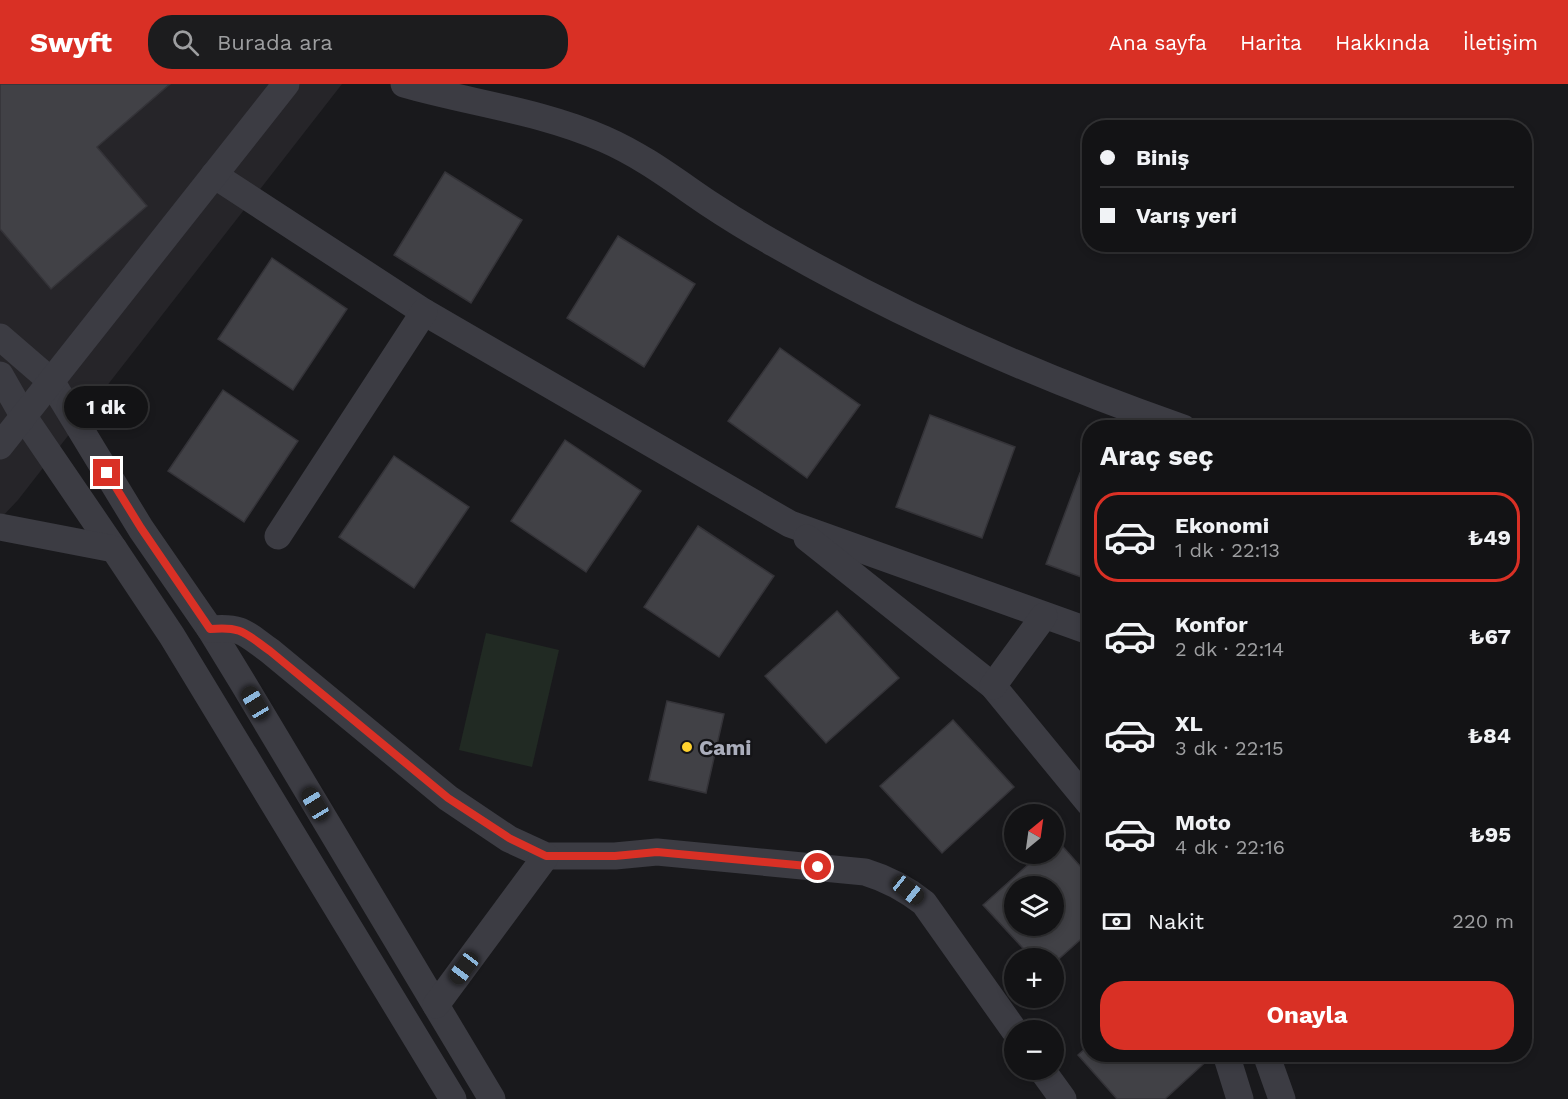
<!DOCTYPE html>
<html lang="tr">
<head>
<meta charset="utf-8">
<style>
  body { margin:0; font-family:"Work Sans",sans-serif; background:#1c1c1e; color:#f1f3f6; height:100vh; display:flex; flex-direction:column; font-size:22px; white-space:nowrap }
  * { box-sizing:border-box; margin:0 }
  p { font-size:20px; color:#9d9ea0 }
  .icon { flex:none; width:33px; height:33px; fill:none; stroke:currentColor; stroke-width:2; stroke-linecap:round; stroke-linejoin:round }
  .map { position:relative; flex:1; overflow:hidden }
  .panel { position:absolute; left:1082px; top:336px; width:450px; height:642px; display:flex; flex-direction:column; background:#131315; border-radius:24px; box-shadow:0 3px 9px #0003,0 0 0 2px #323234 }
  .panel>* { flex:none }
  .guide { position:absolute; left:1082px; top:36px; width:450px; height:132px; border-radius:24px; box-shadow:0 3px 9px #0003,0 0 0 2px #323234; display:grid; align-content:center; height:132px; padding:0 18px; background:#131315 }
  .needle { width:39px; rotate:29deg }
  .fabs { position:absolute; left:1004px; top:720px; display:grid; gap:12px }
  .fabs a { display:grid; place-items:center; width:60px; height:60px; border-radius:50%; background:#131315; box-shadow:0 3px 9px #0003,0 0 0 2px #323234; font-size:30px }
  .end { position:absolute; width:27px; height:27px; margin:-14px; border:8px solid #d93025; background:#fff; box-shadow:0 0 0 3px #fff }
  .from { border-radius:50% }
  .bubble { position:absolute; height:42px; border-radius:21px; background:#131315; box-shadow:0 3px 9px #0003,0 0 0 2px #323234; font-size:20px; font-weight:700; line-height:42px; text-align:center }
  .car { position:absolute; width:18px; height:36px; margin:-18px -9px; border-radius:8px; box-shadow:0 0 4px 2px #0007; background:linear-gradient(#222 24%,#8ab4d8 0 40%,#222 0 76%,#8ab4d8 0 86%,#222 0) }
  .guide b { display:flex; align-items:center; gap:21px; height:57px; font-size:22px }
  .guide b+b { border-top:2px solid #323234 }
  .guide i { width:15px; height:15px; background:#f1f3f6 }
  ul { padding:0; list-style:none }
  li { display:flex; align-items:center; gap:18px; height:90px; margin:0 12px 9px; padding:0 6px; border:3px solid transparent; border-radius:24px }
  li div { flex:1 }
  li b { display:block; font-size:22px }
  li em { font-style:normal; font-weight:700 }
  li.selected { border-color:#d93025 }
  li>.icon { width:54px; height:54px; stroke-width:1.5 }
  h2 { padding:0 18px; font-size:27px; line-height:72px }
  .pay { display:flex; align-items:center; gap:15px; height:66px; padding:0 18px; font-size:22px }
  .pay p { margin-inline-start:auto }
  .button { display:flex; gap:12px; margin-top:auto; padding:12px 18px }
  .button a { flex:1; height:69px; border-radius:24px; background:#d93025; color:#fff; font-size:24px; font-weight:700; line-height:69px; text-align:center }
  header { display:flex; align-items:center; gap:36px; box-sizing:border-box; height:84px; padding:0 30px; background:#d93025; color:#fff }
  header strong { font-size:28px }
  nav { display:flex; gap:33px; margin-inline-start:auto; font-size:21px }
  .search { width:420px; height:54px; background:#1c1c1e; display:flex; align-items:center; gap:15px; box-sizing:border-box; padding:0 21px; border-radius:24px; color:#9d9ea0; font-size:22px }
  .map>svg:first-child { display:block }
</style>
</head>
<body>
<header>
<strong>Swyft</strong>
<div class="search"><svg class="icon" aria-label="search" viewBox="0 0 24 24"><circle cx="10" cy="10" r="6"/><path d="M15 15l6 6"/></svg>Burada ara</div>
<nav><a>Ana sayfa</a><a>Harita</a><a>Hakkında</a><a>İletişim</a></nav>
</header>
<div class="map">
<svg width="1568" height="1015" viewBox="0 0 1568 1015">
  <rect width="100%" height="100%" fill="#19191c"/>
  <path fill="#262529" d="M0 0H342L18 416 0 435Z"/>
  <path fill="#212a23" d="M486 549 559 566 532 683 459 666Z"/>
  <g fill="#414146" stroke="#343338" stroke-width="1.5" fill-rule="evenodd">
    <path d="M0 0H170L97 63 147 122 51 205 0 145Z"/>
    <path d="M445 88 522 136 471 219 394 171Z"/>
    <path d="M618 152 695 200 644 283 567 234Z"/>
    <path d="M272 174 347 225 293 306 218 255Z"/>
    <path d="M780 264 860 321 807 394 728 337Z"/>
    <path d="M223 306 298 357 244 438 168 387Z"/>
    <path d="M930 331 1015 363 982 454 896 423Z"/>
    <path d="M565 356 641 407 586 488 511 437Z"/>
    <path d="M394 372 469 423 414 504 339 453Z"/>
    <path d="M1080 389 1089 392V496L1046 480Z"/>
    <path d="M698 442 774 492 719 573 644 523Z"/>
    <path d="M837 527 899 594 826 659 765 592Z"/>
    <path d="M667 617 724 630 706 709 649 696Z"/>
    <path d="M953 636 1014 703 942 769 880 702Z"/>
    <path d="M1056 755 1089 792V848L1053 880V874H1032L983 821 1040 770H1053V758ZM1014 802H1053V842H1014Z"/>
    <path d="M1089 961V970H1209L1211 973 1165 1015H1117L1078 971Z"/>
  </g>
  <g fill="none" stroke-linecap="round" stroke-linejoin="round">
    <g stroke="#3c3c43" stroke-width="27">
      <path d="M404 0C470 19 541 27 604 55 643 72 674 96 708 119 732 135 757 150 782 164 910 237 1043 295 1183 344"/>
      <path d="M214 91 424 228 790 440 1089 547"/>
      <path d="M0 253 51 297 141 445 210 545 243 599 492 1015"/>
      <path d="M0 291 24 333 114 465"/>
      <path d="M0 362 286 0"/>
      <path d="M0 443 114 465 172 552 453 1015"/>
      <path d="M278 452 424 228"/>
      <path d="M807 454 993 602 1089 719"/>
      <path d="M210 545C242 542 245 549 270 567L448 714 509 755 546 772H615L657 768 865 788C888 795 905 804 924 819L1014 946"/>
      <path d="M993 602 1044 532"/>
      <path d="M436 921 546 772"/>
      <path d="M1226 970 1240 1015"/>
      <path d="M1266 970 1282 1015"/>
      <path d="M1042 986 1063 1015"/>
    </g>
  </g>
  <g fill="none" stroke-linecap="round" stroke-linejoin="round">
    <path stroke="#d93025" stroke-width="8" d="M107 389 141 444 210 545C242 542 245 549 270 567L448 714 509 754 546 772H615L657 768 818 783"/>
  </g>
  <circle fill="#ffd22e" stroke="#141417" stroke-width="2" cx="687" cy="663" r="6"/>
  <g text-anchor="middle" dominant-baseline="central" stroke-width="4.5" stroke-linejoin="round" paint-order="stroke">
    <g font-size="21" font-weight="bold" fill="#abaebc" stroke="#141417" text-anchor="start">
      <text x="699" y="663">Cami</text>
    </g>
  </g>
</svg>
<div class="fabs">
<a><svg class="needle" viewBox="-14 -14 28 28"><path d="M0-13l5 13h-10z" fill="#e53935"/><path d="M0 13l5-13h-10z" fill="#9d9ea0"/></svg></a>
<a><svg class="icon" aria-label="layers" viewBox="0 0 24 24"><path d="M12 4l9 5-9 5-9-5zM3 14l9 5 9-5"/></svg></a>
<a>+</a>
<a>−</a>
</div>
<i class="end from" style="left:818px;top:783px"></i>
<i class="end" style="left:107px;top:389px"></i>
<div class="bubble" style="left:64px;top:302px;width:84px">1 dk</div>
<i class="car" style="left:255px;top:619px;rotate:329deg"></i>
<i class="car" style="left:315px;top:720px;rotate:329deg"></i>
<i class="car" style="left:908px;top:806px;rotate:129deg"></i>
<i class="car" style="left:464px;top:884px;rotate:217deg"></i>
<div class="guide">
<b><i class="from"></i>Biniş</b>
<b><i></i>Varış yeri</b>
</div>
<section class="panel">
<h2>Araç seç</h2>
<ul>
<li class="selected"><svg class="icon" aria-label="car" viewBox="0 0 24 24"><path d="M5 17H2v-5l4-1 3-4h7l3 4 3 1v5h-3M9 17h6M6 11h13"/><circle cx="7" cy="17" r="2"/><circle cx="17" cy="17" r="2"/></svg><div><b>Ekonomi</b><p>1 dk · 22:13</p></div><em>₺49</em></li>
<li><svg class="icon" aria-label="car" viewBox="0 0 24 24"><path d="M5 17H2v-5l4-1 3-4h7l3 4 3 1v5h-3M9 17h6M6 11h13"/><circle cx="7" cy="17" r="2"/><circle cx="17" cy="17" r="2"/></svg><div><b>Konfor</b><p>2 dk · 22:14</p></div><em>₺67</em></li>
<li><svg class="icon" aria-label="car" viewBox="0 0 24 24"><path d="M5 17H2v-5l4-1 3-4h7l3 4 3 1v5h-3M9 17h6M6 11h13"/><circle cx="7" cy="17" r="2"/><circle cx="17" cy="17" r="2"/></svg><div><b>XL</b><p>3 dk · 22:15</p></div><em>₺84</em></li>
<li><svg class="icon" aria-label="car" viewBox="0 0 24 24"><path d="M5 17H2v-5l4-1 3-4h7l3 4 3 1v5h-3M9 17h6M6 11h13"/><circle cx="7" cy="17" r="2"/><circle cx="17" cy="17" r="2"/></svg><div><b>Moto</b><p>4 dk · 22:16</p></div><em>₺95</em></li>
</ul>
<div class="pay"><svg class="icon" aria-label="cash" viewBox="0 0 24 24"><path d="M3 7h18v10H3z"/><circle cx="12" cy="12" r="2"/></svg>Nakit<p>220 m</p></div>
<div class="button"><a>Onayla</a></div>
</section>
</div>
</body>
</html>
